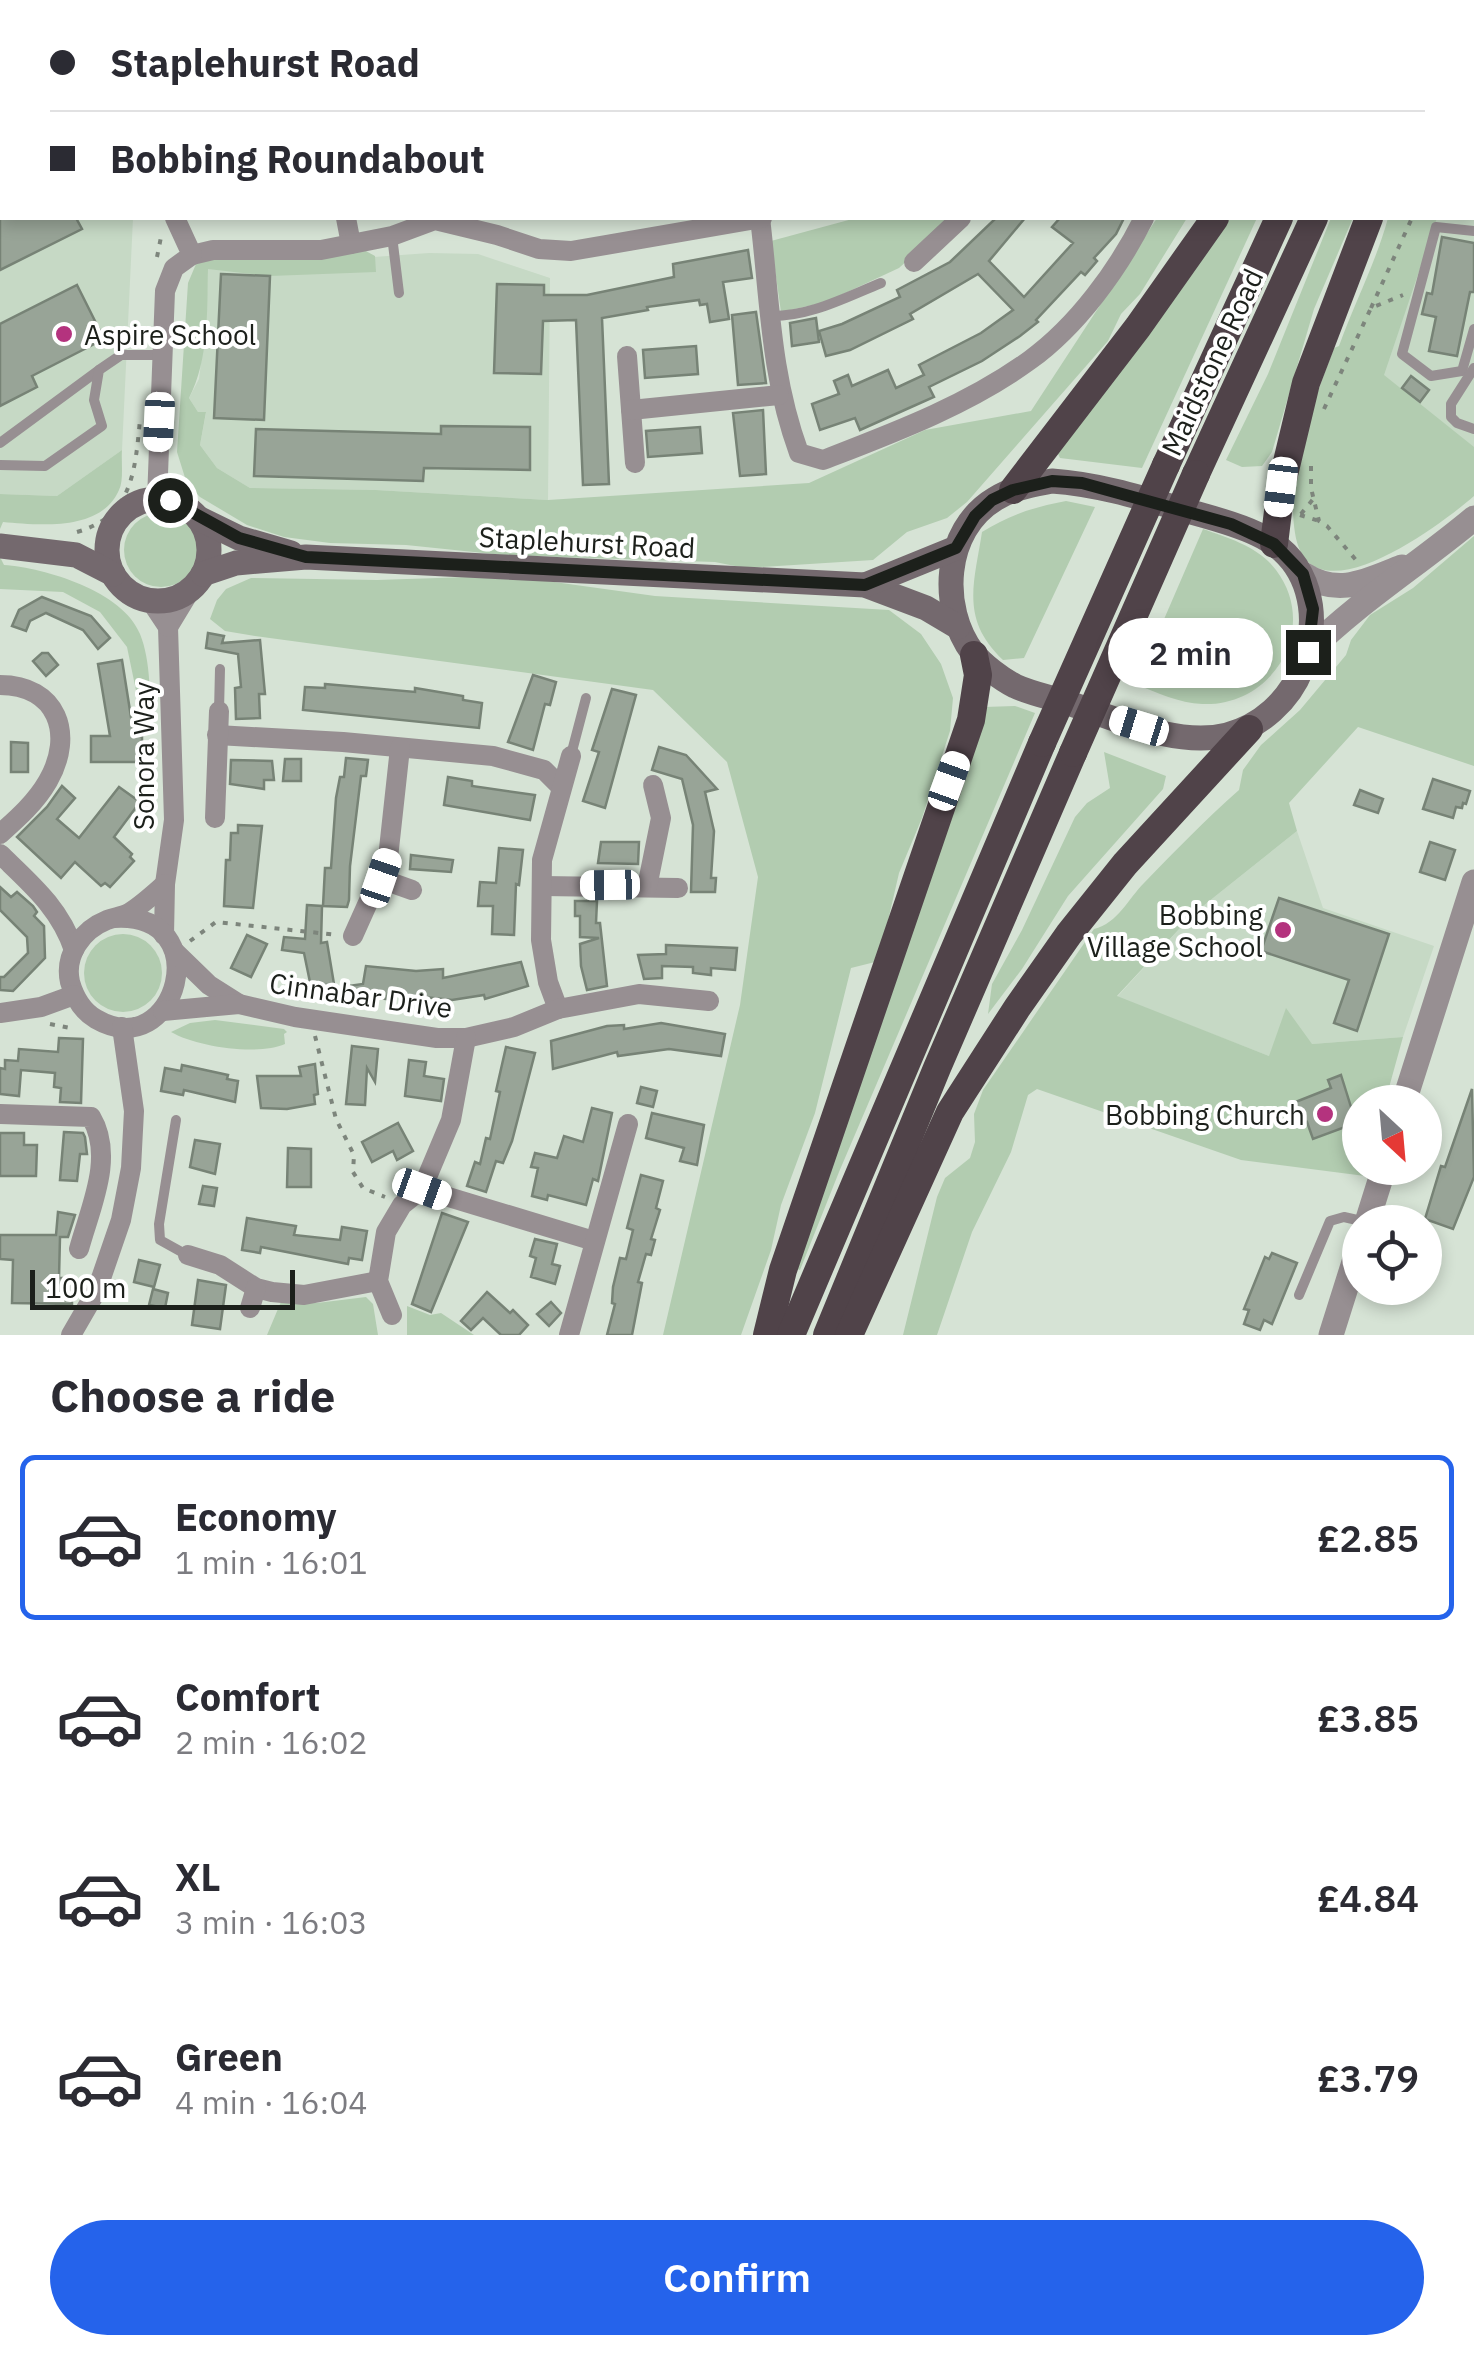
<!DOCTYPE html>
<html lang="en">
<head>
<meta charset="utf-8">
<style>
  body { margin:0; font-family:"IBM Plex Sans",sans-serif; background:#f2f2f3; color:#2b2b33; height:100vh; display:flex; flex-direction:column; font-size:38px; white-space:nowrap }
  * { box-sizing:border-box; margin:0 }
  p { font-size:32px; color:#7c7c81 }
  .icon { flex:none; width:55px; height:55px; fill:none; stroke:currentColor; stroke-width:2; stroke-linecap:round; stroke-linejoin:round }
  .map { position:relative; height:1335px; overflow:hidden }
  .drawer { display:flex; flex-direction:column; background:#fff; flex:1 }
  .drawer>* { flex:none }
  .banner { position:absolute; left:0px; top:0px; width:1475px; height:220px; box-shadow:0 5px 15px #0003; display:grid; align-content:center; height:220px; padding:0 50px; background:#fff }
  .needle { width:65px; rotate:154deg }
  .controls { position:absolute; left:1342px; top:1085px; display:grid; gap:20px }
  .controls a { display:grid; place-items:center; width:100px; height:100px; border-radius:50%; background:#fff; box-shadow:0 5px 15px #0003; font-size:50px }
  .scale { position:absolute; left:30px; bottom:25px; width:265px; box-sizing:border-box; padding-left:10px; border:5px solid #1c201b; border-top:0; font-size:28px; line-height:35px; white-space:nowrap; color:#1c201b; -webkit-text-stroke:8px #fff; paint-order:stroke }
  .end { position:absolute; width:45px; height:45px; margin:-22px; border:12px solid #1c201b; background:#fff; box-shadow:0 0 0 5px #fff }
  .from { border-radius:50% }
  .bubble { position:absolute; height:70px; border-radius:35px; background:#fff; box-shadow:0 5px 15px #0003; font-size:32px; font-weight:600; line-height:70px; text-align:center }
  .car { position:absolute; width:30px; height:60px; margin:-30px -15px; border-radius:12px; box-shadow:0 0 8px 2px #0007; background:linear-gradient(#fff 24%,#345 0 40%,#fff 0 76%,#345 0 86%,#fff 0) }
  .banner b { display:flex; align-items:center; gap:35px; height:95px; font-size:38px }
  .banner b+b { border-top:2px solid #e1e1e2 }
  .banner i { width:25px; height:25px; background:#2b2b33 }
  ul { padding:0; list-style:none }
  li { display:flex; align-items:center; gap:30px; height:165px; margin:0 20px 15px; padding:0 30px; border:5px solid transparent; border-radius:15px }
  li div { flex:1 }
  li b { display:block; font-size:38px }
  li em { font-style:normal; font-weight:600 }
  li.on { border-color:#2563eb }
  li>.icon { width:90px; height:90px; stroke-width:1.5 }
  h2 { padding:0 50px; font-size:45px; line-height:120px }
  .primary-button { display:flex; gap:20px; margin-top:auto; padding:20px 50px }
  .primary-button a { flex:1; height:115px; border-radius:60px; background:#2563eb; color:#fff; font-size:40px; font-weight:600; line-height:115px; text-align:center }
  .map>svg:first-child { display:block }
</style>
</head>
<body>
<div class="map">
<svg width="1474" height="1335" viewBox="0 0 1474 1335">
  <rect width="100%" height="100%" fill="#d6e3d5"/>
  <g fill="#c6d9c5">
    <path d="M1474 108V447L1473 448 1383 375 1398 321 1435 218H1472Z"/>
    <path d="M0 165 2 218H133L122 450 57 496 0 494Z"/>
    <path d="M429 253 478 254 550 278 548 500 376 490 250 488 217 468 200 445 206 413 198 412 189 398 199 379 206 322 208 269Z"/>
    <path d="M1297 831 1323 908 1434 946 1403 1037 1312 1044 1269 1056 1117 997 1193 914Z"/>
  </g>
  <g fill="#b2ccb0">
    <path d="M856 218H954L899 268 826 302 781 312 771 241Z"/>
    <path d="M1157 218H1187L1140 294 1121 314 1108 341 967 502 947 518 907 532 873 560 745 568 715 562 503 555 406 545 330 543 284 537 247 525 200 497 187 484 177 452 188 283 196 264 222 255 364 250 375 256 376 272 270 276 208 269C207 311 209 360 189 398L198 412H206L200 445 217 468 250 488 376 490 548 500 809 483 925 430 1031 411Z"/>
    <path d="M1227 218H1257L1142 468 1060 458 1057 452Z"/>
    <path d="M1331 218H1353L1314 309 1272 452 1262 466 1242 467 1226 460 1268 374Z"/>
    <path d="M1388 218H1437L1384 375 1474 447V496C1442 524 1309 625 1295 533 1285 471 1313 405 1334 348L1339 346C1355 302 1376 262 1388 218Z"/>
    <path d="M122 450C121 462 124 480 119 490 101 532 39 525 3 522L0 529V494L57 496Z"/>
    <path d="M1066 501 1095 507 1024 658 1003 660C960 619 974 584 982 532 1009 515 1034 507 1066 501Z"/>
    <circle cx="161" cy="550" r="37"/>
    <path d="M1203 529C1229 538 1259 547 1276 570 1320 628 1273 707 1202 704 1179 703 1157 693 1136 684Z"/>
    <path d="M1474 536V766L1358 727 1289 803 1297 831 1193 914 1117 996 1269 1056 1286 1008 1312 1044 1403 1037 1385 1102H1360V1168H1367L1365 1176 1241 1160 1037 1089 1028 1095 1011 1152 972 1232 937 1335H903L937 1197 945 1178 970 1158 975 1142 974 1114 983 1090 1094 929C1118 923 1128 899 1144 883 1175 851 1206 819 1239 790L1243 770 1261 745 1300 710 1346 655 1351 640 1370 615 1413 588Z"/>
    <path d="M0 557 4 565C45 568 123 591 140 634 151 661 150 699 151 729L138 700 127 647 100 612 63 592 0 589Z"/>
    <path d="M468 577 547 581 655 596 889 610 921 634 941 664 953 698 950 731 922 818 899 873 884 938 875 962 851 968 815 1113 781 1205 771 1250 741 1335H663L740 1005 758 877 727 762 653 690 255 636 225 631 210 619 217 600 226 589 251 578 377 580Z"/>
    <path d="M1015 706 1035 713 839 1172 800 1270 793 1268 984 707Z"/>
    <path d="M1104 752 1166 776 1163 789 1068 896 1022 969 988 1014 992 984 1022 930 1075 817 1087 803 1110 788Z"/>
    <circle cx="123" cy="973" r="39"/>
    <path d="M215 1020 284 1029 287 1032 284 1034 285 1044C258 1056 197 1047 171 1032L190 1023Z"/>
    <path d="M283 1297 317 1303 366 1297 373 1304 378 1335H267Z"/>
    <path d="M407 1306 430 1315 441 1313 474 1335H407Z"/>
  </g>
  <g fill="#98a497" stroke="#778376" stroke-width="2.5">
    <path d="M0 218H76L82 229 0 270Z"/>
    <path d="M996 218H1025L989 261 1024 297 1073 243 1052 227 1060 218H1124L1116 234 1094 258 1097 261 1085 275 1081 272 1036 320 1038 322 1020 336 982 361 929 387 934 397 909 408 860 430 855 418 820 430 812 404 839 394 834 381 848 375 852 386 888 370 896 388 924 375 919 365 981 333 1013 310 978 274 910 314 913 319 850 350 826 356 819 331 842 324 900 297 897 290 950 262Z"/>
    <path d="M1442 237 1474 243V292H1470L1457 356 1429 351 1436 317 1422 314 1427 293 1432 294Z"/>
    <path d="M748 250 752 278 723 282 729 319 710 322 707 304 700 305 699 300 647 307 648 310 602 318 609 484 583 485 576 320 543 321 541 374 494 373 497 284 544 285V295H587L674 277 673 264Z"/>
    <path d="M221 274 270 276 264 420 214 418Z"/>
    <path d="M77 285 104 339 32 376 37 387 0 406V324Z"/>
    <path d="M756 312 766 383 738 385 732 315Z"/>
    <path d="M816 318 819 342 792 346 790 323Z"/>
    <path d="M696 346 698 374 645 378 643 350Z"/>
    <path d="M1411 376 1429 390 1420 402 1402 388Z"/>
    <path d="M763 410 766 474 740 476 733 413Z"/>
    <path d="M441 426 530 427V470L424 468 423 481 254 476 256 429 441 434Z"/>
    <path d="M700 427 702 453 648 457 646 431Z"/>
    <path d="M42 597 91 616 110 638 98 649 83 630 46 613 30 621 26 631 12 626 19 610Z"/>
    <path d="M208 633 224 636 222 643 260 640 265 694H259L260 718 236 719 235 688 241 687 238 654 206 648Z"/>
    <path d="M42 653H48L58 665 46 676 33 661Z"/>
    <path d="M122 660 134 736H142V762H91V736H110L98 664Z"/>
    <path d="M533 675 556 682 550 705 545 704 533 750 508 742Z"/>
    <path d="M325 684 415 692V688L463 696V700L482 703 479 728 303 710 305 687 325 688Z"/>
    <path d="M612 689 636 695 605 808 583 801 599 752 592 750Z"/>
    <path d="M11 742 28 743V772H11Z"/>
    <path d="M659 747 686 755 717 789 705 792 714 831 711 878H716L715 892H691L693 825 682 779 652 770Z"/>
    <path d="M346 758 368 760 366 776H361L350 866 349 900 347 907 323 906 325 868H331L336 798 340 777H344Z"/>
    <path d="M285 759H301V781H283Z"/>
    <path d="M231 760 272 761 274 780H264V789L230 784Z"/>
    <path d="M448 777 472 781V786L535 795 530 820 444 805Z"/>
    <path d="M1433 779 1470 791 1466 804 1463 803 1462 808 1456 807 1453 818 1423 809Z"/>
    <path d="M62 786 75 798 57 819 79 838 119 787 140 802 114 837 132 854 130 857 134 861 110 887 105 883 101 886 75 862 61 878 17 837 47 807Z"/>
    <path d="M1360 790 1383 799 1378 813 1354 805Z"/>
    <path d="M238 825 262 826 253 908 224 906 226 860H230L231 833H238Z"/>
    <path d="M601 842H639L638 864 598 863Z"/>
    <path d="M1430 842 1455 850 1445 880 1420 872Z"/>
    <path d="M499 848 523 850 519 885 516 884 514 935 492 934 493 906H478L480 882 496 883Z"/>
    <path d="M411 855 453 860 451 872 410 869Z"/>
    <path d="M0 887 11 897 17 892 33 906 37 912 34 916 44 926 45 958 13 991 0 990V977H4L28 953 27 937 0 910Z"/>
    <path d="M1279 898 1389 934 1357 1031 1334 1023 1349 980 1261 951Z"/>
    <path d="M575 901H597L596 923H600L607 986 587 990 581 966 580 944 599 938 580 937V916H575Z"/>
    <path d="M307 905 322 906 321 943 327 942 334 984 311 987 304 953 282 950 284 937 305 939Z"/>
    <path d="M247 935 267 944 251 977 231 968Z"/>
    <path d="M666 945 737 948 735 970 711 968V975L693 973V967L662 966V978L644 979 638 955 666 954Z"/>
    <path d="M521 962 528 986 485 999 484 995 452 1000 388 993 387 999 335 993 334 988 363 984 366 966 416 971 443 969V978Z"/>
    <path d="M661 1023 725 1034 721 1056 669 1049 618 1056 617 1052 553 1069 551 1041 607 1026 624 1025V1029Z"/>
    <path d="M59 1038 83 1039 81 1103 60 1102 61 1088 54 1087 55 1073 21 1070 19 1096 0 1094V1068L5 1069V1060L18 1061 19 1049 58 1052Z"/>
    <path d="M352 1046 378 1049 375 1082 367 1068 365 1105 346 1104Z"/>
    <path d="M506 1047 535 1053 512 1141 503 1163 496 1161 486 1192 467 1186 475 1162 480 1164 486 1138 490 1139 500 1092 496 1091Z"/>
    <path d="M409 1060 426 1062 424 1076 444 1079 441 1101 405 1096Z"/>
    <path d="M315 1064 318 1094 314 1095 315 1104 287 1109 261 1108 257 1076H301L299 1067Z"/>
    <path d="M182 1065 228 1075 227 1079 238 1081 235 1102 184 1090 183 1095 161 1091 165 1068 181 1071Z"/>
    <path d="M1341 1075 1356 1123 1313 1139 1307 1122 1302 1124 1293 1103 1331 1088 1328 1080Z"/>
    <path d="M641 1087 657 1091 653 1107 637 1103Z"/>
    <path d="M1472 1089 1474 1177 1453 1229 1425 1219 1441 1166 1445 1167Z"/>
    <path d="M592 1108 612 1113 598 1181 593 1179 586 1205 548 1195 547 1200 532 1196 538 1168 531 1167 535 1153 557 1158 564 1136 583 1142Z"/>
    <path d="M652 1113 704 1125 697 1165 680 1161 684 1148 646 1138Z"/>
    <path d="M398 1123 413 1151 397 1160 393 1151 372 1162 362 1142Z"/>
    <path d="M64 1132 83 1133 85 1137 87 1154H80L77 1181 60 1180Z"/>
    <path d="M0 1133H24V1145H37L36 1176H0Z"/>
    <path d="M195 1140 220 1144 215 1174 190 1167Z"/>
    <path d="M288 1148 311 1149V1187H287Z"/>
    <path d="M641 1175 663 1181 656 1208 660 1210 651 1239 655 1240 651 1255 646 1254 638 1282 642 1283 632 1335H607L615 1304 612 1303 613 1287 620 1258 626 1259 633 1230 627 1228Z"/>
    <path d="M203 1186 217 1188 214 1206 199 1204Z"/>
    <path d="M58 1212 75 1215 68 1237H60L59 1278H72V1304L12 1303 13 1260 0 1259V1235H56Z"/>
    <path d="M442 1213 468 1222 431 1312 412 1304Z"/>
    <path d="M247 1218 296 1226 294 1235 340 1240 342 1227 367 1231 362 1260 349 1258 348 1264 261 1247 260 1253 242 1250Z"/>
    <path d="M535 1239 557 1244 552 1264 560 1266 555 1284 531 1277 536 1258 530 1256Z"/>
    <path d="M1272 1253 1297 1263 1272 1324 1264 1320 1260 1330 1244 1324 1249 1310 1244 1309 1265 1257 1269 1259Z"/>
    <path d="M139 1260 160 1265 154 1287 134 1282Z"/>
    <path d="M198 1280 226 1285 220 1329 192 1325Z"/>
    <path d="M153 1289 168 1293 165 1308 149 1305Z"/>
    <path d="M487 1292 510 1313 513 1310 528 1325 519 1335H501L483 1318 471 1330 461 1321Z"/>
    <path d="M551 1302 561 1313 549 1326 537 1314Z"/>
  </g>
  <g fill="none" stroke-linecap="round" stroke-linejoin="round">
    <g stroke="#7d857c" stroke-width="4" stroke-dasharray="5 8" stroke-linecap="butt">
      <path d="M113 0 115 2"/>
      <path d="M59 2 63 0"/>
      <path d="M0 37 2 36"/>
      <path d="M1472 80 1474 77"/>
      <path d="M157 257 161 237"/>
      <path d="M1371 308 1412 218"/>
      <path d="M1324 409 1371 308 1403 295"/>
      <path d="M1311 466V488L1319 521 1327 526 1356 560"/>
      <path d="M1301 514 1314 498"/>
      <path d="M1300 515 1319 521"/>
      <path d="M77 532C133 516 135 470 140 420"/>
      <path d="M190 941 216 922 338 935"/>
      <path d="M50 1024 75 1029"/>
      <path d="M315 1036 336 1119 354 1155 353 1172 363 1188 385 1197"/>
    </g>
    <g stroke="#978f92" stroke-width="10">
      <path d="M1474 231 1436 227 1402 354 1431 376 1462 371 1474 329"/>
      <path d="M392 236 399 293"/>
      <path d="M769 316C809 317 844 298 881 283"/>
      <path d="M1474 368 1451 404V417L1457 423 1474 429"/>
      <path d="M0 443 99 370"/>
      <path d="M0 465 45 466 102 426 94 400 99 370 121 355H162"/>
      <path d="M219 711 220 669"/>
      <path d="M571 755 586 698"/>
      <path d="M176 1120 159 1224 160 1240 187 1255"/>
      <path d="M1299 1295 1330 1221 1344 1217 1366 1222"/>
    </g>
    <g stroke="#978f92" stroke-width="20">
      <path d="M346 218 351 244"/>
      <path d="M760 218C770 300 770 374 799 453L823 460C893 433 968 405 1030 360 1077 326 1118 270 1144 218"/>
      <path d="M192 255 213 250H321L392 236 435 220 497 235 539 249 571 251 762 218"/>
      <path d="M914 262 961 218"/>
      <path d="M627 356 635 463"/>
      <path d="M631 410 779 395"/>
      <path d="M157 500 165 291 174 268 192 255 175 218"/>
      <path d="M139 597 152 603 168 627 174 820 165 884 164 935"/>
      <path d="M168 627 191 589"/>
      <path d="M0 685C57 685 75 734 48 781 36 802 18 818 0 834"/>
      <path d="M217 735 343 742 493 756 544 770 560 786"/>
      <path d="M215 818 219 711"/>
      <path d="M0 854C31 884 60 908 74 950"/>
      <path d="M381 879 412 890"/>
      <path d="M543 886 678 888"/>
      <path d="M647 887 661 818 653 785"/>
      <path d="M114 918C219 911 177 1066 96 1019 82 1011 74 996 70 982 64 955 82 930 107 920 114 917 122 917 129 913 142 905 154 894 165 884"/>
      <path d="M353 936 388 858 400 748"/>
      <path d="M175 952 209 985 239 1004"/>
      <path d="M558 1009 548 982 541 940 542 860 571 756"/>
      <path d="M163 1011 239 1004 295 1017 437 1038H466L514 1027 558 1009 639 994 709 1001"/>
      <path d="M0 1013 41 1007 74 995"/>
      <path d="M0 1114 91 1117C115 1157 90 1208 79 1249"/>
      <path d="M422 1189 594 1241"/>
      <path d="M188 1255 220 1265 256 1288 272 1292 304 1295 378 1281"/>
      <path d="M250 1308 256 1288"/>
      <path d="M392 1315 378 1281 386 1232 402 1205 422 1189 451 1120 466 1038"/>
      <path d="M71 1335 97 1290 121 1220 131 1168 134 1111 122 1027"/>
      <path d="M569 1335 628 1124"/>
    </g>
    <g stroke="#978f92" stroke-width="25">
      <path d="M1303 574C1339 597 1366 581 1402 567"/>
      <path d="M1308 652C1358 602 1419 564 1474 518"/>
      <path d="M1404 1102 1474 882"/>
      <path d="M1367 1222 1384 1168"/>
      <path d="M1331 1335 1360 1243"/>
    </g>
    <g stroke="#74696e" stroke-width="25">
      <path d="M1052 481C1095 484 1136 496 1177 508 1204 516 1232 522 1257 534 1311 559 1322 616 1302 668 1289 701 1261 726 1227 735 1176 748 1113 717 1065 702 1049 697 1030 693 1015 686 1001 679 983 665 973 653 939 608 943 530 995 499 1012 488 1032 485 1052 481Z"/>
      <circle cx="158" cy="550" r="51"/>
      <path d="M198 518 239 538 291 553"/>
      <path d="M0 546 76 555 113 574"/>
      <path d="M203 574 236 563 306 557 865 585 926 608 958 627"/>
      <path d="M865 585 956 548"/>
    </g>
    <g stroke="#504349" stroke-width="28">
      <path d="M1343 2 1345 0"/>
      <path d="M1379 2 1380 0"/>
      <path d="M1414 2 1415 0"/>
      <path d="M1456 2 1457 0"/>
      <path d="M1166 465 1279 218"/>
      <path d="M1196 474 1314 218"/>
      <path d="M1013 490 1138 327 1215 218"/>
      <path d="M1274 544 1281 487 1306 383 1369 218"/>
      <path d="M767 1335 783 1270 971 720 978 675 974 655"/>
      <path d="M791 1335 1042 743"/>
      <path d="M827 1335 937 1068 1073 753"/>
      <path d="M849 1335 950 1112 1017 1008 1069 934 1125 864 1249 729"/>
    </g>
    <g stroke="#504349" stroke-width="28">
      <path d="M1042 743 1166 465"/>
      <path d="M1073 753 1196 474"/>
    </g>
  </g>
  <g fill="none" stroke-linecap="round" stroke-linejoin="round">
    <path stroke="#1c201b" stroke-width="12" d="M170 500 239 538 306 557 865 585 956 548 975 516 992 500 1013 490 1052 481 1082 483 1231 524 1274 544 1303 574 1313 609 1308 652"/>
  </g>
  <g fill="#b4337e" stroke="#fff" stroke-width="4">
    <circle cx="64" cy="334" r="10"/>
    <circle cx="1283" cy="930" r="10"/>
    <circle cx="1325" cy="1114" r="10"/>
  </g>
  <g text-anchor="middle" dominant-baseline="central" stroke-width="8" stroke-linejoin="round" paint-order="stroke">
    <g font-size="28" fill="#1c201b" stroke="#fff" text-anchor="end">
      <text x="84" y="334" text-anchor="start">Aspire School</text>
      <text x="1263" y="914">Bobbing<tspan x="1263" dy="32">Village School</tspan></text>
      <text x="1305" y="1114">Bobbing Church</text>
    </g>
    <g font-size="28" fill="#1c201b" stroke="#fff">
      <text transform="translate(1212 362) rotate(-65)">Maidstone Road</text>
      <text transform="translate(587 542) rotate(3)">Staplehurst Road</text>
      <text transform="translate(143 756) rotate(-90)">Sonora Way</text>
      <text transform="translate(361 995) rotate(8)">Cinnabar Drive</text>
    </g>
  </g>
</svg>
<div class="controls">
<a><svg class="needle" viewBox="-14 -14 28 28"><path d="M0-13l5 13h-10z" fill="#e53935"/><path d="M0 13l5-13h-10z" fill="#7c7c81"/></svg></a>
<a><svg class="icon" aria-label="locate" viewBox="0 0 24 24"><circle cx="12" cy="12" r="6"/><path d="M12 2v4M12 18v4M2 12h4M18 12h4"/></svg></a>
</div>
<div class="scale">100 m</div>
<i class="end from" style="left:170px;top:500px"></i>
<i class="end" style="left:1308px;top:652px"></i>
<div class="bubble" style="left:1108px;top:618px;width:165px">2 min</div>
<i class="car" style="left:159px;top:422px;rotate:183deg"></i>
<i class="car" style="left:1281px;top:487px;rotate:187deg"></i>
<i class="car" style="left:1139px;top:726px;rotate:287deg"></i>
<i class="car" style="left:949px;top:781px;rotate:20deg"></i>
<i class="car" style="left:381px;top:878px;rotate:19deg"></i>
<i class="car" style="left:610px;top:885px;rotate:269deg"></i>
<i class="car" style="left:422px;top:1189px;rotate:110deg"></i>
<div class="banner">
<b><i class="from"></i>Staplehurst Road</b>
<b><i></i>Bobbing Roundabout</b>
</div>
</div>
<section class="drawer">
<h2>Choose a ride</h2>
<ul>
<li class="on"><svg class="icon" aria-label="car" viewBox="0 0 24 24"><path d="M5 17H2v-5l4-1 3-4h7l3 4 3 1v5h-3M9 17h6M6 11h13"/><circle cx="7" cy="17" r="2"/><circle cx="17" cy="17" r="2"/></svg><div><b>Economy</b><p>1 min · 16:01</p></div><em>£2.85</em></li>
<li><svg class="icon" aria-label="car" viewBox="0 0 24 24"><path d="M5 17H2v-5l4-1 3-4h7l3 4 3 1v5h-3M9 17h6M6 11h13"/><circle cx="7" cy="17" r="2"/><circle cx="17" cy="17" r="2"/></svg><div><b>Comfort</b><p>2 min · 16:02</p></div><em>£3.85</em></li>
<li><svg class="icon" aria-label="car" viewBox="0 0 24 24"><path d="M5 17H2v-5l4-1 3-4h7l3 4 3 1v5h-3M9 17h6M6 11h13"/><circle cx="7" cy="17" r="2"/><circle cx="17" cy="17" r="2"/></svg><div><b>XL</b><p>3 min · 16:03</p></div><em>£4.84</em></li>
<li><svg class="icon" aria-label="car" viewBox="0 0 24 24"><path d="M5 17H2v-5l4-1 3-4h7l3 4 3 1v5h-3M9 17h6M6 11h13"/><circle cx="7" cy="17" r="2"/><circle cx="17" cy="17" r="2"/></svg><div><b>Green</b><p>4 min · 16:04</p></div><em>£3.79</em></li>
</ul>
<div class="primary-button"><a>Confirm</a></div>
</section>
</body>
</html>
